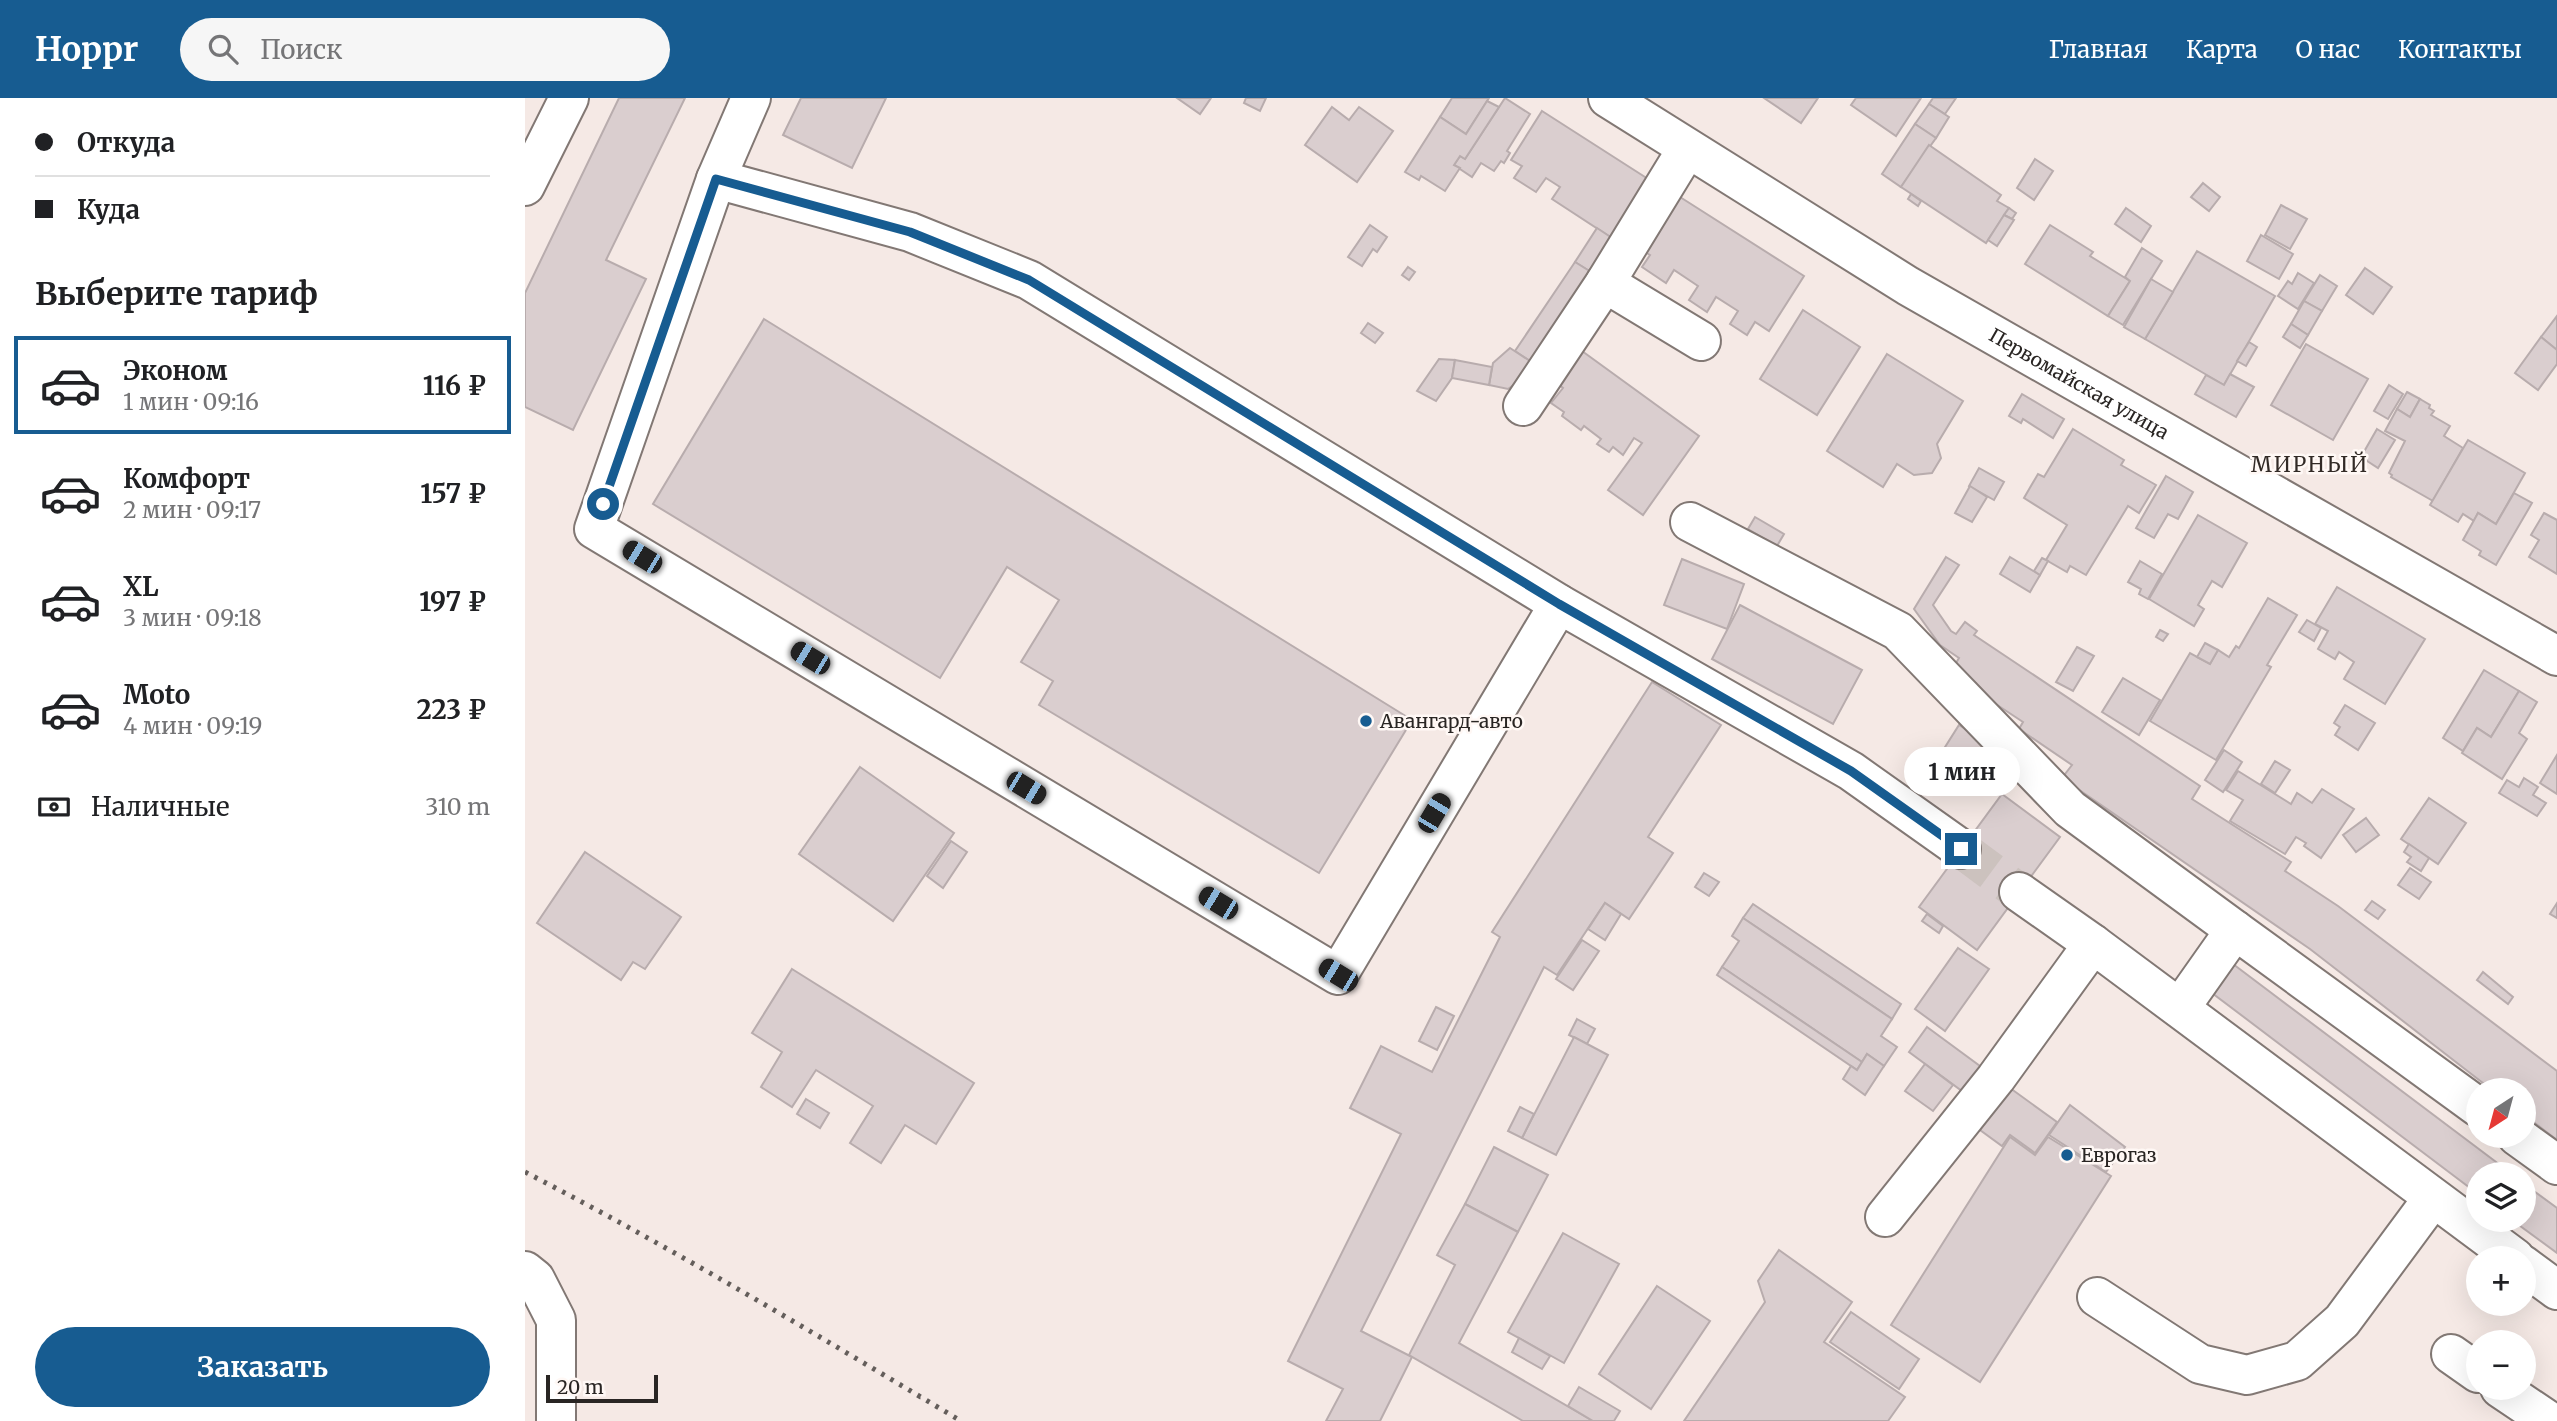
<!DOCTYPE html>
<html lang="ru">
<head>
<meta charset="utf-8">
<style>
  body { margin:0; font-family:Merriweather,serif; background:#f6f6f6; color:#202124; height:100vh; display:flex; flex-direction:column; font-size:26px; white-space:nowrap }
  * { box-sizing:border-box; margin:0 }
  p { font-size:23px; color:#757577 }
  .icon { flex:none; width:38px; height:38px; fill:none; stroke:currentColor; stroke-width:2; stroke-linecap:round; stroke-linejoin:round }
  .map { position:relative; flex:1; overflow:hidden }
  .panel { display:flex; flex-direction:column; background:#fff; width:525px }
  .panel>* { flex:none }
  .hud { display:grid; align-content:center; height:154px; padding:0 35px; background:#fff }
  .needle { width:46px; rotate:216deg }
  .tools { position:absolute; left:1941px; top:980px; display:grid; gap:14px }
  .tools a { display:grid; place-items:center; width:70px; height:70px; border-radius:50%; background:#fff; box-shadow:0 7px 28px #0002; font-size:35px }
  .scale { position:absolute; left:21px; bottom:18px; width:112px; box-sizing:border-box; padding-left:7px; border:4px solid #292523; border-top:0; font-size:19px; line-height:24px; white-space:nowrap; color:#292523; -webkit-text-stroke:5px #fff8f5; paint-order:stroke }
  .end { position:absolute; width:32px; height:32px; margin:-16px; border:9px solid #175c91; background:#fff; box-shadow:0 0 0 4px #fff }
  .from { border-radius:50% }
  .bubble { position:absolute; height:49px; border-radius:24px; background:#fff; box-shadow:0 7px 28px #0002; font-size:23px; font-weight:700; line-height:49px; text-align:center }
  .car { position:absolute; width:21px; height:42px; margin:-21px -10px; border-radius:9px; box-shadow:0 0 5px 2px #0007; background:linear-gradient(#222 24%,#8ab4d8 0 40%,#222 0 76%,#8ab4d8 0 86%,#222 0) }
  .hud b { display:flex; align-items:center; gap:24px; height:66px; font-size:26px }
  .hud b+b { border-top:2px solid #e0e0e0 }
  .hud i { width:18px; height:18px; background:#202124 }
  ul { padding:0; list-style:none }
  li { display:flex; align-items:center; gap:21px; height:98px; margin:0 14px 10px; padding:0 21px; border:4px solid transparent; border-radius:0px }
  li div { flex:1 }
  li b { display:block; font-size:26px }
  li em { font-style:normal; font-weight:700 }
  li.active { border-color:#175c91 }
  li>.icon { width:63px; height:63px; stroke-width:1.5 }
  h2 { padding:0 35px; font-size:32px; line-height:84px }
  .pay { display:flex; align-items:center; gap:18px; height:77px; padding:0 35px; font-size:26px }
  .pay p { margin-inline-start:auto }
  .cta { display:flex; gap:14px; margin-top:auto; padding:14px 35px }
  .cta a { flex:1; height:80px; border-radius:42px; background:#175c91; color:#fff; font-size:28px; font-weight:700; line-height:80px; text-align:center }
  header { display:flex; align-items:center; gap:42px; box-sizing:border-box; height:98px; padding:0 35px; background:#175c91; color:#fff }
  header strong { font-size:33px }
  nav { display:flex; gap:38px; margin-inline-start:auto; font-size:24px }
  .search { width:490px; height:63px; background:#f6f6f6; display:flex; align-items:center; gap:18px; box-sizing:border-box; padding:0 24px; border-radius:38px; color:#757577; font-size:26px }
  main { display:flex; flex:1; min-height:0 }
  .map>svg:first-child { display:block }
</style>
</head>
<body>
<header>
<strong>Hoppr</strong>
<div class="search"><svg class="icon" aria-label="search" viewBox="0 0 24 24"><circle cx="10" cy="10" r="6"/><path d="M15 15l6 6"/></svg>Поиск</div>
<nav><a>Главная</a><a>Карта</a><a>О нас</a><a>Контакты</a></nav>
</header>
<main>
<section class="panel">
<div class="hud">
<b><i class="from"></i>Откуда</b>
<b><i></i>Куда</b>
</div>
<h2>Выберите тариф</h2>
<ul>
<li class="active"><svg class="icon" aria-label="car" viewBox="0 0 24 24"><path d="M5 17H2v-5l4-1 3-4h7l3 4 3 1v5h-3M9 17h6M6 11h13"/><circle cx="7" cy="17" r="2"/><circle cx="17" cy="17" r="2"/></svg><div><b>Эконом</b><p>1 мин · 09:16</p></div><em>116 ₽</em></li>
<li><svg class="icon" aria-label="car" viewBox="0 0 24 24"><path d="M5 17H2v-5l4-1 3-4h7l3 4 3 1v5h-3M9 17h6M6 11h13"/><circle cx="7" cy="17" r="2"/><circle cx="17" cy="17" r="2"/></svg><div><b>Комфорт</b><p>2 мин · 09:17</p></div><em>157 ₽</em></li>
<li><svg class="icon" aria-label="car" viewBox="0 0 24 24"><path d="M5 17H2v-5l4-1 3-4h7l3 4 3 1v5h-3M9 17h6M6 11h13"/><circle cx="7" cy="17" r="2"/><circle cx="17" cy="17" r="2"/></svg><div><b>XL</b><p>3 мин · 09:18</p></div><em>197 ₽</em></li>
<li><svg class="icon" aria-label="car" viewBox="0 0 24 24"><path d="M5 17H2v-5l4-1 3-4h7l3 4 3 1v5h-3M9 17h6M6 11h13"/><circle cx="7" cy="17" r="2"/><circle cx="17" cy="17" r="2"/></svg><div><b>Moto</b><p>4 мин · 09:19</p></div><em>223 ₽</em></li>
</ul>
<div class="pay"><svg class="icon" aria-label="cash" viewBox="0 0 24 24"><path d="M3 7h18v10H3z"/><circle cx="12" cy="12" r="2"/></svg>Наличные<p>310 m</p></div>
<div class="cta"><a>Заказать</a></div>
</section>
<div class="map">
<svg width="2032" height="1323" viewBox="0 0 2032 1323">
  <rect width="100%" height="100%" fill="#f5e9e5"/>
  <g fill="#dacecf" stroke="#b8acad" stroke-width="2">
    <path d="M94 0H160L81 162 121 181 48 332 0 309V195Z"/>
    <path d="M276 0H361L327 70 258 37Z"/>
    <path d="M652 0H686L675 16Z"/>
    <path d="M721 0H741L735 13 719 5Z"/>
    <path d="M927 0H964L941 36 915 19Z"/>
    <path d="M980 0 1005 16 982 53 985 55 979 65 976 63 969 73 956 65 947 79 929 67 935 58 940 61Z"/>
    <path d="M1239 0H1293L1276 25Z"/>
    <path d="M1331 0H1396L1371 38 1326 7Z"/>
    <path d="M1408 0H1431L1420 16 1404 6Z"/>
    <path d="M962 3 974 9 940 61 935 58 929 67 935 70 920 93 896 78 894 82 880 74 915 19 941 36Z"/>
    <path d="M1404 6 1424 19 1411 40 1390 26Z"/>
    <path d="M807 9 824 22 834 9 868 33 832 84 780 47Z"/>
    <path d="M1017 13 1134 88 1096 146 1027 101 1035 89 1021 80 1011 94 989 80 997 68 986 62Z"/>
    <path d="M1390 26 1411 40 1376 89 1357 76Z"/>
    <path d="M1404 47 1476 97 1472 103 1484 110 1461 145 1376 89Z"/>
    <path d="M1510 61 1528 73 1509 102 1492 90Z"/>
    <path d="M1678 85 1695 99 1684 113 1666 99Z"/>
    <path d="M1386 96 1396 103 1393 108 1383 101Z"/>
    <path d="M1155 99 1279 178 1244 233 1230 224 1222 237 1205 226 1213 213 1191 199 1182 214 1164 202 1173 188 1149 172 1141 185 1117 169 1125 157 1120 154Z"/>
    <path d="M1756 107 1782 121 1765 151 1740 137Z"/>
    <path d="M1484 110 1491 115 1487 121 1479 117Z"/>
    <path d="M1601 110 1626 128 1616 144 1590 126Z"/>
    <path d="M1479 117 1489 122 1472 148 1463 142Z"/>
    <path d="M845 127 862 139 852 154 848 151 837 168 823 159Z"/>
    <path d="M1525 127 1568 154 1565 158 1605 183 1583 218 1500 166Z"/>
    <path d="M1072 130 1096 146 1074 179 1050 164Z"/>
    <path d="M1736 137 1768 156 1754 181 1722 163Z"/>
    <path d="M1617 150 1637 163 1598 227 1583 218 1605 183 1600 179Z"/>
    <path d="M1672 153 1750 198 1699 287 1620 241Z"/>
    <path d="M1050 164 1074 179 1014 269 990 253Z"/>
    <path d="M883 169 890 174 884 182 877 177Z"/>
    <path d="M1840 170 1867 189 1848 216 1821 197Z"/>
    <path d="M1773 175 1789 185 1773 211 1753 198 1763 183 1767 186Z"/>
    <path d="M1795 177 1812 188 1797 213 1779 203Z"/>
    <path d="M1626 181 1648 194 1620 241 1599 229Z"/>
    <path d="M1779 203 1797 213 1783 237 1766 226Z"/>
    <path d="M1278 212 1335 249 1292 317 1235 281Z"/>
    <path d="M2032 218V252L2016 239Z"/>
    <path d="M239 221 887 622 794 775 514 607 528 583 496 564 534 502 482 469 415 580 128 406Z"/>
    <path d="M843 225 858 235 850 245 836 235Z"/>
    <path d="M1766 226 1783 237 1775 250 1758 239Z"/>
    <path d="M2016 239 2032 252V266L2013 292 1990 275Z"/>
    <path d="M1724 244 1732 249 1721 268 1712 263Z"/>
    <path d="M1781 246 1843 281 1808 342 1746 307Z"/>
    <path d="M985 250 1014 269 983 291 964 287 968 265Z"/>
    <path d="M1057 253 1174 338 1118 417 1083 392 1117 345 1109 340 1098 357 1088 349 1084 354 1072 346 1076 341 1059 328 1056 332 1037 318 1039 314 1026 305 1038 290 1028 282Z"/>
    <path d="M1362 256 1438 303 1412 346 1416 360 1407 375 1389 377 1372 366 1358 389 1302 353Z"/>
    <path d="M914 261 930 262 927 280 911 303 892 293Z"/>
    <path d="M930 262 967 269 964 287 927 280Z"/>
    <path d="M1705 276 1729 289 1711 319 1670 296 1681 277 1699 287Z"/>
    <path d="M1864 287 1878 296 1863 321 1849 313Z"/>
    <path d="M1882 294 1895 301 1885 319 1872 311Z"/>
    <path d="M1497 296 1539 321 1528 340 1498 321 1496 325 1484 318Z"/>
    <path d="M1895 301 1905 307 1904 310 1909 313 1906 317 1925 328 1919 338 1938 350 1908 403 1866 379 1867 377 1864 375 1880 343 1860 333 1872 311 1885 319Z"/>
    <path d="M1548 331 1599 362 1596 367 1631 387 1614 415 1603 408 1561 477 1545 468 1542 474 1521 462 1542 427 1499 400 1513 376 1519 379Z"/>
    <path d="M1852 331 1870 342 1853 370 1836 359Z"/>
    <path d="M1943 342 2000 375 1971 426 1953 415 1949 423 1938 416 1933 424 1905 407Z"/>
    <path d="M1454 370 1479 384 1469 402 1444 388Z"/>
    <path d="M1641 378 1668 394 1653 421 1643 416 1629 440 1611 430Z"/>
    <path d="M1445 388 1462 399 1447 424 1430 415Z"/>
    <path d="M1989 395 2007 405 1971 467 1954 457 1956 453 1938 442 1953 415 1971 426Z"/>
    <path d="M2019 415 2032 422V476L2004 459 2014 442 2006 437Z"/>
    <path d="M1673 417 1722 445 1697 489 1687 483 1673 507 1679 511 1669 528 1624 501Z"/>
    <path d="M1230 419 1259 436 1252 448 1223 431Z"/>
    <path d="M1421 459 1434 467 1408 507 1426 533 1431 536 1440 524 1452 533 1449 537 1675 688 1667 701 1766 764 1760 773 1813 808 2032 973V1042L1998 1016V992H1967L1785 851 1537 680 1547 667 1494 631 1498 624 1448 591 1451 585 1428 570 1434 560 1415 547 1389 511Z"/>
    <path d="M1485 459 1515 477 1505 494 1475 476Z"/>
    <path d="M1517 460 1523 463 1515 477 1509 473Z"/>
    <path d="M1157 461 1219 486 1202 531 1139 507Z"/>
    <path d="M1615 463 1637 476 1623 501 1614 496 1616 491 1603 484Z"/>
    <path d="M1812 489 1900 541 1860 606 1819 581 1829 564 1814 554 1810 561 1793 551 1803 533 1790 526Z"/>
    <path d="M1743 500 1772 517 1742 567 1746 569 1691 662 1625 623 1665 555 1685 566 1693 552 1704 559 1711 548 1714 550Z"/>
    <path d="M1215 507 1337 572 1308 626 1187 561Z"/>
    <path d="M1782 522 1796 530 1789 543 1774 534Z"/>
    <path d="M1635 532 1643 536 1638 543 1631 539Z"/>
    <path d="M1680 545 1693 552 1685 566 1672 559Z"/>
    <path d="M1552 549 1569 558 1548 593 1531 584Z"/>
    <path d="M1959 572 1994 593 1966 639 1952 630 1938 653 1918 640Z"/>
    <path d="M1598 580 1635 602 1614 637 1577 614Z"/>
    <path d="M1127 584 1196 627 1123 739 1148 755 1104 821 1080 805 1032 877 1019 869 836 1233 887 1259 855 1323H801L818 1291 763 1263 876 1036 825 1010 856 948 907 974 975 839 967 834Z"/>
    <path d="M1994 593 2012 604 1994 635 2002 641 1977 681 1937 655 1952 630 1966 639Z"/>
    <path d="M1820 607 1850 625 1833 652 1810 637 1815 629 1809 625Z"/>
    <path d="M1434 627 1463 646 1432 694 1403 676Z"/>
    <path d="M1699 652 1717 664 1698 694 1680 682Z"/>
    <path d="M2032 657V696L2015 685Z"/>
    <path d="M1750 663 1765 672 1750 695 1736 686Z"/>
    <path d="M335 669 429 735 368 823 274 756Z"/>
    <path d="M1713 673 1766 706 1772 695 1787 705 1797 691 1829 711 1796 760 1779 748 1781 745 1771 739 1760 756 1705 723 1718 702 1701 692Z"/>
    <path d="M1999 680 2013 689 2008 697 2021 705 2012 718 1974 695 1982 682 1994 689Z"/>
    <path d="M1477 696 1535 739 1452 852 1394 809Z"/>
    <path d="M1904 700 1941 725 1913 766 1876 741Z"/>
    <path d="M1841 720 1854 737 1831 754 1818 737Z"/>
    <path d="M426 743 442 754 418 790 402 778Z"/>
    <path d="M1884 746 1904 760 1896 773 1882 764 1886 759 1879 754Z"/>
    <path d="M60 754 156 819 120 871 108 864 96 882 12 825Z"/>
    <path d="M1885 770 1906 784 1894 801 1873 787Z"/>
    <path d="M1179 775 1194 784 1184 798 1170 789Z"/>
    <path d="M1847 803 1860 812 1853 821 1840 812Z"/>
    <path d="M1080 805 1096 816 1080 842 1063 831Z"/>
    <path d="M2032 805V820L2025 816Z"/>
    <path d="M1228 806 1376 906 1367 921 1218 820Z"/>
    <path d="M1402 816 1418 828 1414 835 1397 823Z"/>
    <path d="M1218 820 1367 921 1356 938 1372 949 1359 968 1342 956 1337 964 1197 869 1214 843 1207 838Z"/>
    <path d="M1057 842 1074 853 1048 892 1031 881Z"/>
    <path d="M1433 850 1464 871 1420 933 1390 911Z"/>
    <path d="M1708 866 1987 1076H1953V1096L1687 895Z"/>
    <path d="M1197 869 1337 964 1332 972 1192 877Z"/>
    <path d="M267 871 449 985 411 1046 380 1027 356 1065 325 1045 348 1008 291 972 267 1009 236 989 257 954 227 935Z"/>
    <path d="M1958 874 1988 899 1983 906 1952 882Z"/>
    <path d="M911 909 929 918 912 952 894 943Z"/>
    <path d="M1052 921 1070 931 1062 946 1044 937Z"/>
    <path d="M1402 929 1459 971 1441 996 1384 954Z"/>
    <path d="M1049 939 1083 957 1031 1057 997 1040Z"/>
    <path d="M1342 956 1359 968 1340 997 1318 981 1326 968 1332 972Z"/>
    <path d="M1400 966 1428 987 1408 1013 1380 993Z"/>
    <path d="M1485 990 1532 1024 1510 1055 1485 1037 1477 1048 1455 1032Z"/>
    <path d="M281 1001 304 1015 295 1030 272 1016Z"/>
    <path d="M1545 1007 1600 1049 1581 1074 1524 1037Z"/>
    <path d="M995 1009 1009 1016 997 1040 983 1033Z"/>
    <path d="M1485 1039 1510 1057 1523 1039 1586 1078 1455 1284 1366 1227Z"/>
    <path d="M969 1049 1023 1077 993 1134 940 1106Z"/>
    <path d="M1998 1085 2032 1110V1155L1987 1122H1998Z"/>
    <path d="M940 1106 993 1134 934 1245 1068 1323H998L884 1257 930 1167 912 1157Z"/>
    <path d="M1038 1135 1094 1166 1039 1265 983 1234Z"/>
    <path d="M1254 1152 1327 1204 1299 1244 1380 1299 1363 1323H1159L1240 1204 1233 1183Z"/>
    <path d="M1132 1188 1185 1223 1126 1311 1074 1276Z"/>
    <path d="M1326 1214 1394 1261 1374 1291 1305 1244Z"/>
    <path d="M994 1240 1025 1258 1017 1271 987 1254Z"/>
    <path d="M1054 1289 1095 1313 1089 1323H1068L1043 1308Z"/>
  </g>
  <g fill="none" stroke-linecap="round" stroke-linejoin="round">
    <path stroke="#ccc2be" stroke-width="38" stroke-dasharray="38 19" stroke-linecap="butt" d="M1436 751 1494 794"/>
    <defs>
      <g id="minor">
        <path d="M226 0 191 81 69 431 813 877 1034 506"/>
        <path id="s1" d="M1083 0 1383 188 2032 558"/>
        <path d="M191 81 385 134 504 182 1034 506 1326 673 1436 751"/>
        <path d="M0 88 44 0"/>
        <path d="M1080 185 1176 243"/>
        <path d="M998 308 1080 185 1162 51"/>
        <path d="M1165 424 1373 533 1545 711 1710 832"/>
        <path d="M1494 794 1568 846"/>
        <path d="M1655 910 1710 832 1953 1009"/>
        <path d="M1992 1038 2032 1067"/>
        <path d="M1360 1119 1471 980 1568 846 1990 1160"/>
        <path d="M1998 1167 2032 1192"/>
        <path d="M0 1173 10 1181 31 1222V1323"/>
        <path d="M1572 1199 1675 1266 1722 1277 1772 1263 1817 1223 1908 1100"/>
        <path d="M1926 1256 1953 1275"/>
        <path d="M1975 1290 2024 1323"/>
      </g>
    </defs>
    <use href="#minor" stroke="#827874" stroke-width="42"/>
    <use href="#minor" stroke="#fff" stroke-width="38"/>
    <path stroke="#645e5b" stroke-width="5" stroke-dasharray="3.5 7" stroke-linecap="butt" d="M0 1074C149 1151 292 1237 436 1323"/>
  </g>
  <g fill="none" stroke-linecap="round" stroke-linejoin="round">
    <path stroke="#175c91" stroke-width="9" d="M78 406 191 81 385 134 504 182 1034 506 1326 673 1436 751"/>
  </g>
  <g fill="#175c91" stroke="#fff8f5" stroke-width="2.5">
    <circle cx="841" cy="623" r="7"/>
    <circle cx="1542" cy="1057" r="7"/>
  </g>
  <g text-anchor="middle" dominant-baseline="central" stroke-width="5" stroke-linejoin="round" paint-order="stroke">
    <g font-size="19" fill="#292523" stroke="#fff8f5">
      <text stroke="none"><textPath href="#s1" startOffset="551">Первомайская улица</textPath></text>
    </g>
    <g font-size="19" fill="#292523" stroke="#fff8f5" text-anchor="start">
      <text x="855" y="623">Авангард-авто</text>
      <text x="1556" y="1057">Еврогаз</text>
    </g>
    <g font-size="21" letter-spacing="2" fill="#322a26" stroke="#fff8f5">
      <text x="1785" y="366">МИРНЫЙ</text>
    </g>
  </g>
</svg>
<div class="tools">
<a><svg class="needle" viewBox="-14 -14 28 28"><path d="M0-13l5 13h-10z" fill="#e53935"/><path d="M0 13l5-13h-10z" fill="#757577"/></svg></a>
<a><svg class="icon" aria-label="layers" viewBox="0 0 24 24"><path d="M12 4l9 5-9 5-9-5zM3 14l9 5 9-5"/></svg></a>
<a>+</a>
<a>−</a>
</div>
<div class="scale">20 m</div>
<i class="end from" style="left:78px;top:406px"></i>
<i class="end" style="left:1436px;top:751px"></i>
<div class="bubble" style="left:1379px;top:649px;width:116px">1 мин</div>
<i class="car" style="left:117px;top:459px;rotate:301deg"></i>
<i class="car" style="left:285px;top:560px;rotate:301deg"></i>
<i class="car" style="left:501px;top:690px;rotate:121deg"></i>
<i class="car" style="left:909px;top:715px;rotate:31deg"></i>
<i class="car" style="left:693px;top:805px;rotate:301deg"></i>
<i class="car" style="left:813px;top:877px;rotate:301deg"></i>
</div>
</main>
</body>
</html>
